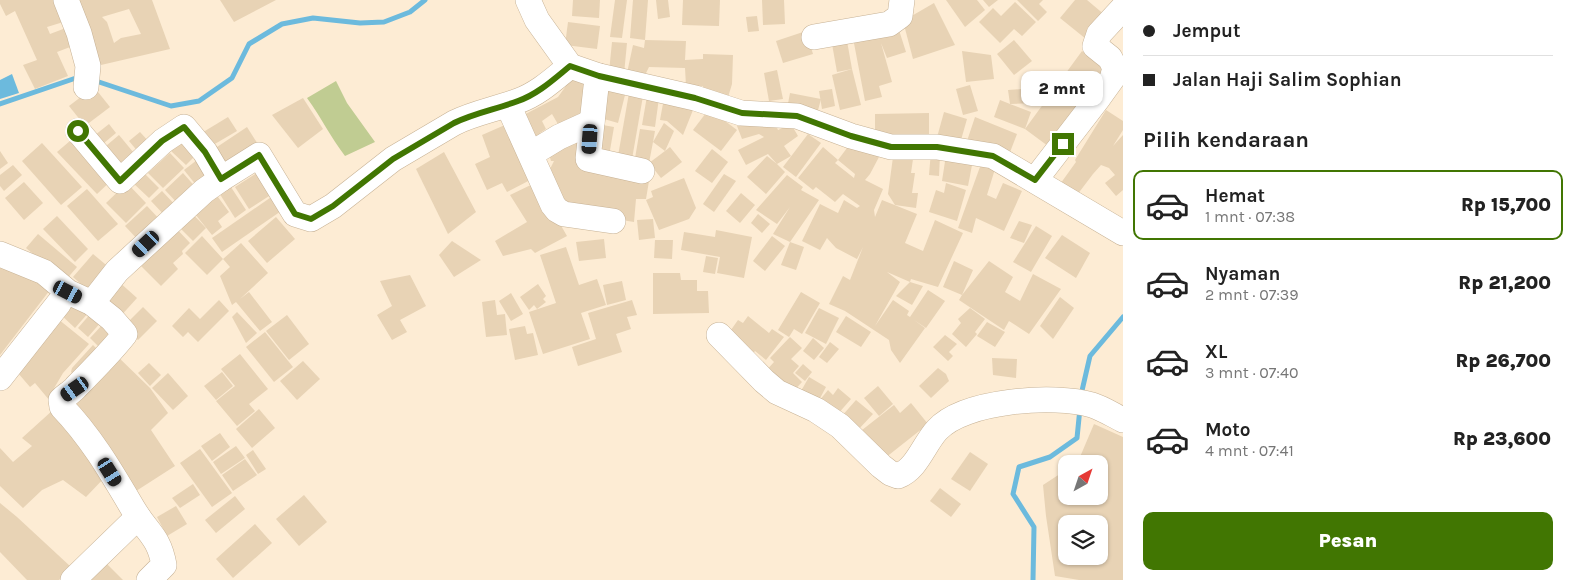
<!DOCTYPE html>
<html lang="id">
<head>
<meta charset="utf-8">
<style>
  body { margin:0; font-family:Karla,sans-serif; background:#f6f6f6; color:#222; height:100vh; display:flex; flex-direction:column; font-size:19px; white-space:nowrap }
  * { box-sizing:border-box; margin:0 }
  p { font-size:16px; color:#767676 }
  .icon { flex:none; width:28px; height:28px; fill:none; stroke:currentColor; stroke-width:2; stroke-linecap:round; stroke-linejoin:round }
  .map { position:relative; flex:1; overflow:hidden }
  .side { display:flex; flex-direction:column; background:#fff; width:450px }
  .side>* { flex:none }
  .guide { display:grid; align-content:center; height:110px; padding:0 20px; background:#fff }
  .needle { width:32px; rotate:40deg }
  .tools { position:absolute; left:1058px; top:455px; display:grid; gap:10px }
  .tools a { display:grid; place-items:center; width:50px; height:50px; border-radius:10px; background:#fff; box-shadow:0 1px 4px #0004; font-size:25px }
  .end { position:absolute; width:22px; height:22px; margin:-11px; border:6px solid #417602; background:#fff; box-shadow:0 0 0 2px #fff }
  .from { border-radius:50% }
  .bubble { position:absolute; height:35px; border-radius:10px; background:#fff; box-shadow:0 1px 4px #0004; font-size:16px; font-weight:800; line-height:35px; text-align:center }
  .car { position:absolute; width:15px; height:30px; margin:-15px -8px; border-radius:6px; box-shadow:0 0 4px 1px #0007; background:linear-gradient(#222 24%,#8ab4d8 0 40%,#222 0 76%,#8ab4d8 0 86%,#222 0) }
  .guide b { display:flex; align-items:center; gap:18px; height:48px; font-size:19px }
  .guide b+b { border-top:1px solid #e0e0e0 }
  .guide i { width:12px; height:12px; background:#222 }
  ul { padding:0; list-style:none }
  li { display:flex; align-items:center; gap:15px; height:70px; margin:0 10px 8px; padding:0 10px; border:2px solid transparent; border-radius:10px }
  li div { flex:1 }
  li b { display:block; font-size:19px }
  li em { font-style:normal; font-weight:800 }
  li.selected { border-color:#417602 }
  li>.icon { width:45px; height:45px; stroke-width:1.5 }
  h2 { padding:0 20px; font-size:22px; line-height:60px }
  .cta { display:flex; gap:10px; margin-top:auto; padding:10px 20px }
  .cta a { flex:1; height:58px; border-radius:10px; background:#417602; color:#fff; font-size:20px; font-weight:800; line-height:58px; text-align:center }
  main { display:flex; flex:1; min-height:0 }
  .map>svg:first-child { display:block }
</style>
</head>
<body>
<main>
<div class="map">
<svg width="1123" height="580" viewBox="0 0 1123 580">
  <rect width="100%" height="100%" fill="#fdecd4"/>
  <path fill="#c0cc92" d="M336 81 347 103 375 142 345 156C331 138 321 117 307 98Z"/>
  <path fill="#6cbadd" d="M12 74 19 93 0 99V80Z"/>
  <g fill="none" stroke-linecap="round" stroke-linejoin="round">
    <g stroke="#6cbadd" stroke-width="5">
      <path d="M93 80 171 106 199 101 232 78 249 44 282 24 313 18 360 23 384 22 410 12 425 0"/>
      <path d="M0 104 76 78H80"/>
      <path d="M1081 395 1090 356 1123 317"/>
      <path d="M1033 580 1034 527 1013 494 1019 467 1050 457 1077 438 1080 408"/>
    </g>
  </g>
  <g fill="#e8d3b5" fill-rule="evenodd">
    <path d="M0 0H61L70 20 47 27 50 34 71 26 78 44 57 52 68 76 35 89 23 65 37 60 15 11 6 16 0 4Z"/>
    <path d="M71 0H152L170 49 101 65 90 46ZM129 9 141 34 121 38 114 43 107 22 102 17Z"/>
    <path d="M220 0H276L234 22Z"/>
    <path d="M573 0H600L599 18 572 16Z"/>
    <path d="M615 0H627L622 38 610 37Z"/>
    <path d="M633 0H648L645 40 630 38Z"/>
    <path d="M656 0H668L670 17 658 19Z"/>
    <path d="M683 0H720L719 26 682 25Z"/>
    <path d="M762 0H784L785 24 763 25Z"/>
    <path d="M946 0H977L985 10 965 27Z"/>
    <path d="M983 0H998L989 7Z"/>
    <path d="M1017 0H1043L1039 4 1047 12 1038 21Z"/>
    <path d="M1075 0H1087L1106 16 1086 39 1060 18Z"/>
    <path d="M1015 2 1036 22 1022 36 1014 29 1000 43 979 22 993 8 1001 16Z"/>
    <path d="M934 3 955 45 913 59 903 21Z"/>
    <path d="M757 16 759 31 748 32 746 17Z"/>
    <path d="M568 22 600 26 597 49 565 45Z"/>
    <path d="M898 27 906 52 887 58 881 43 892 82 879 86 882 97 865 101 853 38Z"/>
    <path d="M806 31 813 54 783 63 776 41Z"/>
    <path d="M645 40 686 41 685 60 703 59V54L733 55 732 84 726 104 702 96 703 86H686L685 68 649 67 643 79 627 73 633 45 644 48Z"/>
    <path d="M1014 40 1032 61 1014 75 997 54Z"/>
    <path d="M847 41 852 69 837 72 832 44Z"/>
    <path d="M612 42 627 43 624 74 609 72Z"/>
    <path d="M962 51 991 55 994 79 966 82Z"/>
    <path d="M1082 51 1111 73 1052 149 1025 129 994 117 1000 100 1010 104 1008 90 1034 88 1035 103 1010 104 1031 112 1025 129Z"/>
    <path d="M852 69 861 105 840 110 832 75Z"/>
    <path d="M777 70 783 99 769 101 764 73Z"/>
    <path d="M574 75 594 83 588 121 562 131 552 114 542 121 546 129 540 133 544 144 533 148 518 118 558 97Z"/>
    <path d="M970 85 978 111 963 115 956 89Z"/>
    <path d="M605 86 626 91 618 123 597 117Z"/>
    <path d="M94 87 110 107 85 126 69 106Z"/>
    <path d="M832 89 835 106 822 109 819 91Z"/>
    <path d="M629 93 643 96 632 159 618 156Z"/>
    <path d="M790 93 821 99 817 114 787 109Z"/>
    <path d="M647 96 659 98 655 127 642 125Z"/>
    <path d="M303 98 323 129 298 148 272 115Z"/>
    <path d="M664 98 693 110 683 135 667 121 660 120Z"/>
    <path d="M709 109 737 130 721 151 693 130Z"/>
    <path d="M1106 110 1123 121V130L1113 146 1123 135V190L1116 196 1105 183 1115 175 1109 168 1101 165 1093 174 1074 199 1058 187 1076 162 1075 160Z"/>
    <path d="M944 112 967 119 959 147 936 141Z"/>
    <path d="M929 113V138H875V114Z"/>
    <path d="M228 117 237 131 208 148 200 134Z"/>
    <path d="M975 117 1017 134 1007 160 966 144Z"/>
    <path d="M754 120 774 121 778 130 791 124 798 136 784 146 791 156 777 164 785 172 766 194 747 177 767 156 777 164 768 154 746 165 738 150 764 137 759 134 742 139 737 126Z"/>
    <path d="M514 121 536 177 507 192 502 183 487 190 475 164 490 157 482 135Z"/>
    <path d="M664 123 674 131 665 151 670 147 682 162 661 178 649 163 665 151 653 142 649 163 634 164 640 129 655 131 653 142Z"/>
    <path d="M109 124 116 133 98 148 90 139Z"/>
    <path d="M597 124 614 127 609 156 592 153Z"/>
    <path d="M247 127 261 149 225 173 211 151Z"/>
    <path d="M140 132 150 143 139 153 129 141Z"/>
    <path d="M808 134 821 143 796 177 783 167Z"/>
    <path d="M77 135 114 178 97 194 57 152Z"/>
    <path d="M119 135 138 158 120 173 100 151Z"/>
    <path d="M185 138 199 152 186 165 171 151Z"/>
    <path d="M585 140 582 164 650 175 646 199H636L634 222 566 211 546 177 554 161H551L547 147Z"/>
    <path d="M853 140 879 157 870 174 865 180 883 189 874 210 875 217 882 200 917 214 905 243 923 251 935 220 963 233 938 287 911 279 910 282 887 272 900 282 875 326 893 300 909 311 907 315 910 317 928 290 945 301 926 328 914 320 925 328 900 363 891 350 889 340 845 311 829 304 843 276 850 280 863 247 857 259 836 248 827 238 820 250 802 241 820 204 838 213 844 200 857 208 860 206 843 194 835 202 816 187 813 190 798 178 823 147 838 160 835 163 854 178 855 174 838 160Z"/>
    <path d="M42 143 82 187 61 205 22 161Z"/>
    <path d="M712 149 728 162 712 183 695 171Z"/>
    <path d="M0 151 8 163 0 169Z"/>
    <path d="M931 151 940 155 939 176 929 175Z"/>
    <path d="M444 152 476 212 448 234 416 169Z"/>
    <path d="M170 153 184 168 163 188 148 173Z"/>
    <path d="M946 155 973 160 968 186 942 181Z"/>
    <path d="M201 157 217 178 200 190 184 170Z"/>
    <path d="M893 157 913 159 911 173H915L912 193H918L916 208 895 205 888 194Z"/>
    <path d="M981 164 995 169 987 195 996 199 1003 183 1022 191 1004 231 976 218 972 233 958 228Z"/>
    <path d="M13 165 22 175 4 191 0 186V175Z"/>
    <path d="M263 169 277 191 249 209 235 187Z"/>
    <path d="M142 171 159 188 149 198 132 182Z"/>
    <path d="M183 173 198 190 180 206 165 190Z"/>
    <path d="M724 174 736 181 714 212 703 204Z"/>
    <path d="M787 175 803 187 801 190 819 200 790 242 773 234 790 207 777 224 756 210Z"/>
    <path d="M684 178 696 208 689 219 659 230 646 200 653 197 651 191Z"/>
    <path d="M227 181 246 210 235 218 216 188Z"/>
    <path d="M539 181 552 210 567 236 535 253 531 249 503 256 495 241 527 222 510 195Z"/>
    <path d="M24 182 43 203 24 220 5 198Z"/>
    <path d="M127 183 146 203 126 223 106 203Z"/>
    <path d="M946 183 966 190 957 221 929 212 936 190 944 193Z"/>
    <path d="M87 189 118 224 98 241 67 206Z"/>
    <path d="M162 191 178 208 167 218 151 201Z"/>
    <path d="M215 193 229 212 218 221 222 227 212 235 191 209Z"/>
    <path d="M277 193 287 207 222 252 212 238Z"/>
    <path d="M741 193 755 205 740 223 726 211Z"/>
    <path d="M147 206 162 222 140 242 125 226Z"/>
    <path d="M190 211 206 228 193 241 176 224Z"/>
    <path d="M758 214 770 224 762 233 751 223Z"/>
    <path d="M57 216 88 249 75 262 43 229Z"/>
    <path d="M276 217 295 239 267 263 248 241Z"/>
    <path d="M653 219 655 238 639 240 637 220Z"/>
    <path d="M1019 221 1032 225 1024 243 1010 238Z"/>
    <path d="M172 224 190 243 182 251 183 254 173 263 178 269 161 286 139 264Z"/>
    <path d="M1036 226 1052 236 1031 272 1013 262Z"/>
    <path d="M716 230 752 237 744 278 717 273 720 257 681 250 684 232 715 237Z"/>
    <path d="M38 234 77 267 65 281 26 248Z"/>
    <path d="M1062 235 1090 253 1076 278 1045 258Z"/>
    <path d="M202 236 223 259 241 243 268 273 240 299 249 292 272 322 260 331 236 302 232 305 220 276 230 267 223 259 207 275 185 253Z"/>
    <path d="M772 236 785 246 765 271 753 261Z"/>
    <path d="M604 239 606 258 579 261 576 242Z"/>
    <path d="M655 240H673L672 259 654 258Z"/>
    <path d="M452 241 481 260 454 277 439 255Z"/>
    <path d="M790 242 804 247 796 270 781 265Z"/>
    <path d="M566 247 579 285 597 279 606 305 581 313 590 339 543 354 529 312 556 303 540 255Z"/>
    <path d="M93 254 111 269 90 292 73 277Z"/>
    <path d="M0 255 53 286 0 355Z"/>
    <path d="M706 256 718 258 715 274 703 272Z"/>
    <path d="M954 261 973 270 962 295 989 261 1013 277 1005 292 1020 301 1033 274 1061 289 1029 334 1009 321 1004 330 959 300 962 295 943 287Z"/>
    <path d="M653 273H680L681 280H697V291H708L709 313 653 314Z"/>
    <path d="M410 275 426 306 400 320 407 332 392 340 377 315 392 306 380 281Z"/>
    <path d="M118 281 137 298 118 319 99 302Z"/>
    <path d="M622 281 626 300 607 305 603 285Z"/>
    <path d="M910 282 923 286 912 305 896 296Z"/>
    <path d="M538 284 546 296 543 299 546 302 537 309 534 305 529 310 520 297Z"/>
    <path d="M801 292 820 303 802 334 794 329 789 337 778 330Z"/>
    <path d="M511 293 523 314 511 321 499 301Z"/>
    <path d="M1060 297 1074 308 1053 339 1040 326Z"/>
    <path d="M74 299 89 312 75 328 60 314Z"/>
    <path d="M219 300 229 311 198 342 188 332 183 337 172 326 189 308 200 319Z"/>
    <path d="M495 300 497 315 505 314 507 335 486 337 482 302Z"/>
    <path d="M632 300 637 315 627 317 631 329 616 334 622 352 578 366 572 347 596 339 588 313Z"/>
    <path d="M143 307 157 321 138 340 124 326Z"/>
    <path d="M819 308 839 318 826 344 805 333Z"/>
    <path d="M970 308 985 319 975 332 977 334 966 347 952 334 961 323 958 319Z"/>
    <path d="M92 312 102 321 88 337 78 328Z"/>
    <path d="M237 312 257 333 246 343 232 317Z"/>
    <path d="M287 315 309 344 289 360 266 331Z"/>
    <path d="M748 316 769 333 772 329 784 337 766 360 755 351 751 356 726 337 738 320 743 323Z"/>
    <path d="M846 316 871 332 861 347 836 332Z"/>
    <path d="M58 319 89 344 63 373 53 390 54 398 50 401 35 383 30 387 18 373Z"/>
    <path d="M987 322 1005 332 995 347 977 336Z"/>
    <path d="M104 323 118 335 103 351 90 338Z"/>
    <path d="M525 326 527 334 533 333 538 355 515 360 509 329Z"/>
    <path d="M265 332 293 367 274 382 246 347Z"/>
    <path d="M945 335 957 344 949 352 953 356 948 361 933 347Z"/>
    <path d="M790 337 802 348 791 359 799 366 793 373 802 382 789 396 765 372 774 362 770 358Z"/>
    <path d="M813 338 824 348 814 360 803 351Z"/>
    <path d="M830 342 839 349 827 363 819 357Z"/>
    <path d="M93 345 101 353 78 378 71 372 72 368Z"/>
    <path d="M114 353 150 388 168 413 151 430 175 466 133 493 68 404Z"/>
    <path d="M240 354 268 389 249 404 255 411 237 426 216 401 235 386 221 369Z"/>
    <path d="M992 358 1017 359 1016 378 993 375Z"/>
    <path d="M303 361 320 379 297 400 280 381Z"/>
    <path d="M149 363 161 375 150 386 138 373Z"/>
    <path d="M803 364 812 372 805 381 795 373Z"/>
    <path d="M938 368 946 374 949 381 931 398 919 386Z"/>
    <path d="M222 372 233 386 216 400 204 386Z"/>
    <path d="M168 373 188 396 173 410 152 388Z"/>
    <path d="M809 377 826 387 818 402 801 391Z"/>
    <path d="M878 386 893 404 879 416 864 398Z"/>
    <path d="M838 388 851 399 837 415 819 401 828 390 833 395Z"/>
    <path d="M856 400 873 414 857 431 841 417Z"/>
    <path d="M911 403 928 424 880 462 857 434 894 405 900 413Z"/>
    <path d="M259 409 275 428 252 448 236 429Z"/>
    <path d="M53 410 106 476 86 497 63 480 42 490 23 508 0 486V448L13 462 32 446 22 438Z"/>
    <path d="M1094 424 1123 437V580H1079L1055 576 1046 516 1043 485 1066 470V496H1099V464H1077ZM1066 524H1099V556H1066Z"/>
    <path d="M220 433 230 447 212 461 201 446Z"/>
    <path d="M236 446 245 458 221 474 213 462Z"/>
    <path d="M200 449 232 493 212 507 180 463Z"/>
    <path d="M253 450 266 469 258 474 246 455Z"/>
    <path d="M970 452 988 464 970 491 951 479Z"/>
    <path d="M245 459 257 475 233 491 222 475Z"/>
    <path d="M193 484 200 495 180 508 172 498Z"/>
    <path d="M940 488 961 504 951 517 930 501Z"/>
    <path d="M304 495 327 522 299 546 276 519Z"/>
    <path d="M235 496 245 509 216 533 205 520Z"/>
    <path d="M0 503 17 517 71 567 59 580H27L0 552Z"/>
    <path d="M176 506 187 524 167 536 157 517Z"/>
    <path d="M255 524 272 543 233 578 216 559Z"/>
    <path d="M101 558 123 580H89Z"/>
  </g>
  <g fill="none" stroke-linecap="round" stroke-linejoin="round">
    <defs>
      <g id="minor">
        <path d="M66 0 79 33 88 66 86 87"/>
        <path d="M528 0 537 20 570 66 599 76 695 98 741 113 797 116 851 136 891 147H937L993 156 1123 233"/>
        <path d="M814 37 889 24 900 16 902 0"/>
        <path d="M599 76 596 87 588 159 642 171"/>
        <path d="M508 105 553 205 557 210 564 214 613 221"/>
        <path d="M78 131 120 181 163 141 184 127 205 152 221 179 259 155 295 214 311 219 333 206 393 159 454 123C474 113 497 109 518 101 538 94 554 79 570 66"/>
        <path d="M531 154 559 137 592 122"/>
        <path d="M1035 180 1099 97 1112 79 1115 68 1110 58 1095 46 1099 34 1123 8"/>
        <path d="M0 254 44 272 68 292 92 303 112 319 125 334C110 353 93 370 76 387 72 392 66 395 61 400L62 407C92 438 113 475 135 512 148 533 159 537 164 565L149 580"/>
        <path d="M92 303 117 271 204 191 221 179"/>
        <path d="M719 335 764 381 777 392 816 410 840 426 881 466 890 473 898 476C917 469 924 444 937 430 964 400 1055 394 1092 405 1102 408 1113 415 1123 420"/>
        <path d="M0 378 59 303"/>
        <path d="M73 580 138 517"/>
      </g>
    </defs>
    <use href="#minor" stroke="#c7b295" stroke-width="26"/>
    <use href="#minor" stroke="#fff" stroke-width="25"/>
  </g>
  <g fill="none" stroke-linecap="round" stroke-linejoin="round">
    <path stroke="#417602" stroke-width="6" d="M78 131 120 181 162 141 184 127 205 152 221 179 259 155 295 214 311 219 333 206 393 159 454 123C474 113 497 109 518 101 538 94 554 79 570 66L599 76 695 98 742 113 797 116 851 136 891 147H937L993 156 1035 180 1063 144"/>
  </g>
</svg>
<div class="tools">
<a><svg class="needle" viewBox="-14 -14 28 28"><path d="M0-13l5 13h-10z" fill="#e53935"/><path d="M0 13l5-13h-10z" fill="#767676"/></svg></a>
<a><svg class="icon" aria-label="layers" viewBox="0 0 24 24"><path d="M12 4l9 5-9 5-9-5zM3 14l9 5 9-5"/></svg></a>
</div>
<i class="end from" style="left:78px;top:131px"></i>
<i class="end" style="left:1063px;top:144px"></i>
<div class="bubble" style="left:1021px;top:71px;width:82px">2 mnt</div>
<i class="car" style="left:590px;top:139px;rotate:184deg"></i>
<i class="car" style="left:146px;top:244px;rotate:227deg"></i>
<i class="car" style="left:68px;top:292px;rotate:117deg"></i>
<i class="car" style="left:75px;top:389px;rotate:235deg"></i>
<i class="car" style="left:110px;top:472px;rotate:148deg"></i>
</div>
<section class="side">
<div class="guide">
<b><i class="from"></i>Jemput</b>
<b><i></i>Jalan Haji Salim Sophian</b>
</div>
<h2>Pilih kendaraan</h2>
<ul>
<li class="selected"><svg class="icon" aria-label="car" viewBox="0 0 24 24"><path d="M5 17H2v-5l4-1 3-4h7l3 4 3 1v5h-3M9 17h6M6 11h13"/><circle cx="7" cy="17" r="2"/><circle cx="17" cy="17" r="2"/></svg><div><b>Hemat</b><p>1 mnt · 07:38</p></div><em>Rp 15,700</em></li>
<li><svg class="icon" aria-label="car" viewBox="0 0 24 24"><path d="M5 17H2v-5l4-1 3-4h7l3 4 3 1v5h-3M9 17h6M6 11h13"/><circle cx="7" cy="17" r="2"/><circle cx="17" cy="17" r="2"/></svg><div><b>Nyaman</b><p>2 mnt · 07:39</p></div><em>Rp 21,200</em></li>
<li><svg class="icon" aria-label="car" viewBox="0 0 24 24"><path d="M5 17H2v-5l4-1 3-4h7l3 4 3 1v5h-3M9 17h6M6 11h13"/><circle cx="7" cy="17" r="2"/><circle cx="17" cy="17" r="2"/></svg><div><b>XL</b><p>3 mnt · 07:40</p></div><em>Rp 26,700</em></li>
<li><svg class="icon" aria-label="car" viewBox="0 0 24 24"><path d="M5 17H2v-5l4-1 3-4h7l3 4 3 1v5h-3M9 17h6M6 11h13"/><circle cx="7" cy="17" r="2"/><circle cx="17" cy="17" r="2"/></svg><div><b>Moto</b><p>4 mnt · 07:41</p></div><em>Rp 23,600</em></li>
</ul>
<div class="cta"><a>Pesan</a></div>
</section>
</main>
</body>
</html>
